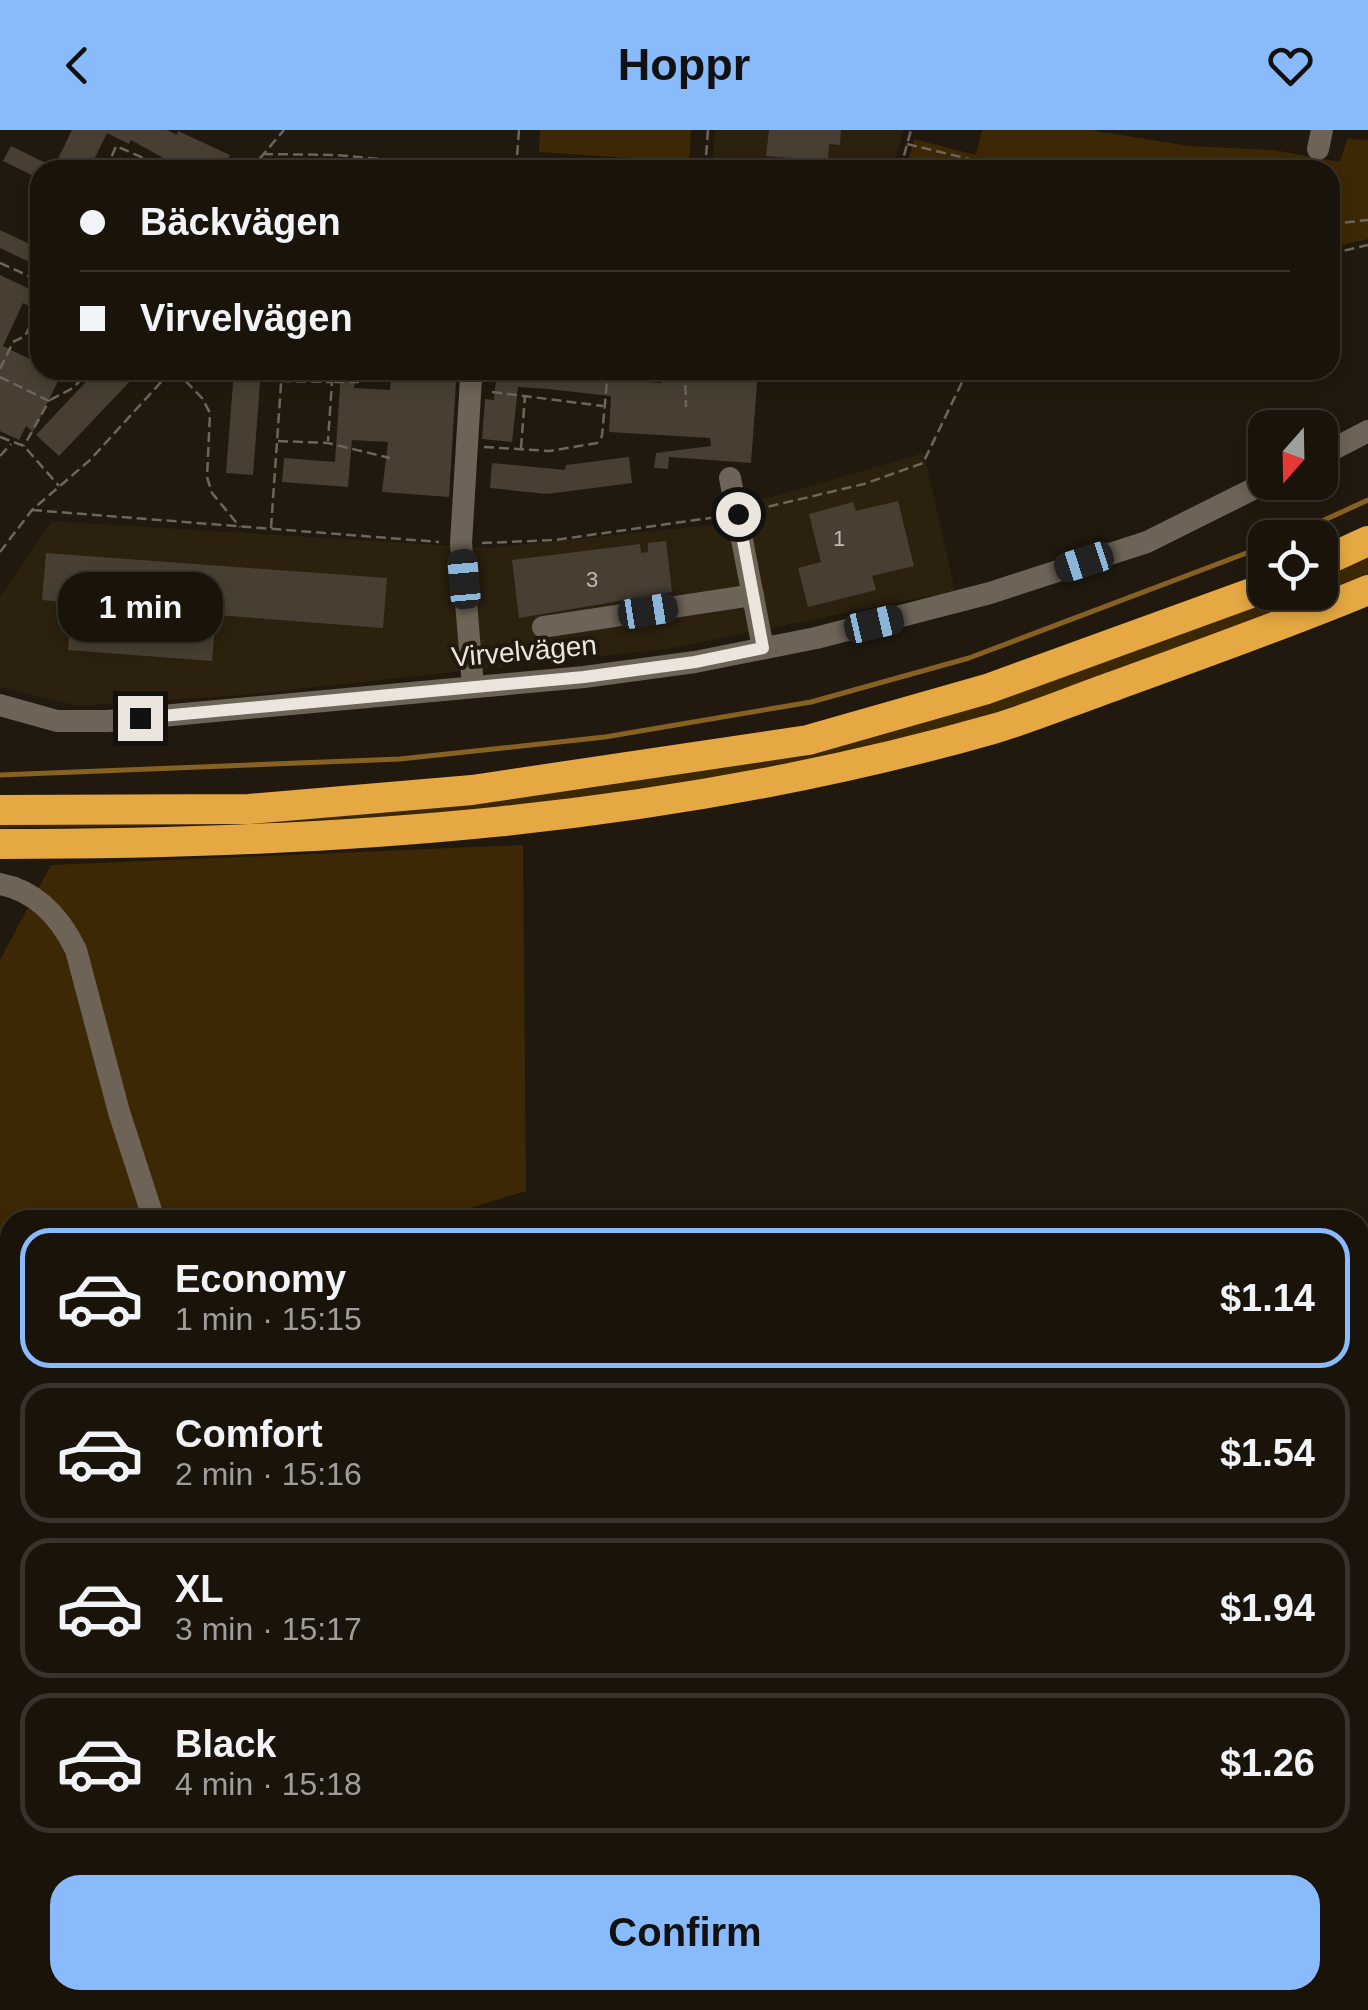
<!DOCTYPE html>
<html lang="en">
<head>
<meta charset="utf-8">
<style>
  body { margin:0; font-family:Helvetica,sans-serif; background:#221c13; color:#f1f3f6; height:100vh; display:flex; flex-direction:column; font-size:38px; white-space:nowrap }
  * { box-sizing:border-box; margin:0 }
  p { font-size:32px; color:#9f9e9c }
  .icon { flex:none; width:55px; height:55px; fill:none; stroke:currentColor; stroke-width:2; stroke-linecap:round; stroke-linejoin:round }
  .map { position:relative; flex:1; overflow:hidden }
  .sheet { position:absolute; left:0px; top:1080px; width:1370px; height:800px; display:flex; flex-direction:column; background:#19130a; border-radius:30px 30px 0 0; box-shadow:0 5px 15px #0003,0 0 0 2px #37322b }
  .sheet>* { flex:none }
  .hud { position:absolute; left:30px; top:30px; width:1310px; height:220px; border-radius:30px; box-shadow:0 5px 15px #0003,0 0 0 2px #37322b; display:grid; align-content:center; height:220px; padding:0 50px; background:#19130a }
  .needle { width:65px; rotate:200deg }
  .fabs { position:absolute; left:1248px; top:280px; display:grid; gap:20px }
  .fabs a { display:grid; place-items:center; width:90px; height:90px; border-radius:20px; background:#19130a; box-shadow:0 5px 15px #0003,0 0 0 2px #37322b; font-size:50px }
  .end { position:absolute; width:45px; height:45px; margin:-22px; border:12px solid #ebe5dd; background:#111; box-shadow:0 0 0 5px #111 }
  .from { border-radius:50% }
  .bubble { position:absolute; height:70px; border-radius:30px; background:#19130a; box-shadow:0 5px 15px #0003,0 0 0 2px #37322b; font-size:32px; font-weight:700; line-height:70px; text-align:center }
  .car { position:absolute; width:30px; height:60px; margin:-30px -15px; border-radius:12px; box-shadow:0 0 8px 2px #0007; background:linear-gradient(#222 24%,#8ab4d8 0 40%,#222 0 76%,#8ab4d8 0 86%,#222 0) }
  .hud b { display:flex; align-items:center; gap:35px; height:95px; font-size:38px }
  .hud b+b { border-top:2px solid #37322b }
  .hud i { width:25px; height:25px; background:#f1f3f6 }
  ul { padding:18px 0 0; list-style:none }
  li { display:flex; align-items:center; gap:30px; height:140px; margin:0 20px 15px; padding:0 30px; border:5px solid #37322b; border-radius:30px }
  li div { flex:1 }
  li b { display:block; font-size:38px }
  li em { font-style:normal; font-weight:700 }
  li.active { border-color:#89bafc }
  li>.icon { width:90px; height:90px; stroke-width:1.5 }
  .button { display:flex; gap:20px; margin-top:auto; padding:20px 50px }
  .button a { flex:1; height:115px; border-radius:30px; background:#89bafc; color:#111; font-size:40px; font-weight:700; line-height:115px; text-align:center }
  header { display:flex; justify-content:space-between; align-items:center; height:130px; padding:0 50px; background:#89bafc; color:#111; font-size:45px; font-weight:700 }
  .map>svg:first-child { display:block }
</style>
</head>
<body>
<header><svg class="icon" aria-label="back" viewBox="0 0 24 24"><path d="M15 5l-7 7 7 7"/></svg>Hoppr<svg class="icon" aria-label="heart" viewBox="0 0 24 24"><path d="M12 20l-8-8c-3-5 5-10 8-4 3-6 11-1 8 4z"/></svg></header>
<div class="map">
<svg width="1368" height="1880" viewBox="0 0 1368 1880">
  <rect width="100%" height="100%" fill="#21190e"/>
  <g fill="#2c200f">
    <path d="M715 0H903L894 40H712Z"/>
    <path d="M924 323 955 461 667 519 243 565 78 576 0 557V467L52 391 487 418 753 391 754 372Z"/>
  </g>
  <g fill="#3d2805">
    <path d="M540 0H691L689 32 539 22Z"/>
    <path d="M982 0H1090L1189 16 1274 20 1340 32 1347 9 1368 10V109L1330 118V40H906L914 9 976 25Z"/>
    <path d="M1368 420V448C1283 480 1199 514 1113 545 1012 581 904 609 799 632 538 687 266 697 0 698V688L617 652 1277 463 1320 462V444Z"/>
    <path d="M523 715 526 1061 430 1090H10V1208L0 1210V830L51 735Z"/>
  </g>
  <g fill="none" stroke-linecap="round" stroke-linejoin="round">
    <g stroke="#876122" stroke-width="5">
      <path d="M1285 408 1368 370"/>
      <path d="M0 645 400 629 605 607 811 572 969 528 1265 416"/>
    </g>
  </g>
  <g fill="#483f32">
    <path d="M72 0H167L177 5 178 1 230 25 223 40H185L131 10 129 14 107 3 89 40H40V49L3 31 11 16 54 37Z"/>
    <path d="M769 0H841L840 15 829 14 828 31 766 26Z"/>
    <path d="M0 100 40 119V137L0 118Z"/>
    <path d="M0 145 40 164V181L23 173 3 216 40 234V242L58 251 33 302 26 296 19 310 0 301Z"/>
    <path d="M97 240H129L135 246 59 326 36 305Z"/>
    <path d="M234 240H261L253 345 226 343Z"/>
    <path d="M341 240H356L354 258 390 260 391 247 456 252 449 367 382 362 388 312 352 310 348 357 282 352 284 328 335 332Z"/>
    <path d="M497 240H602L601 249 661 253 662 240H758L751 333 669 327 668 339 654 338 656 323 711 316 710 308 609 302 611 266 548 259 518 257 512 312 482 309 485 269 494 270Z"/>
    <path d="M629 327 632 353 547 364 490 358 492 333 565 340 566 335Z"/>
    <path d="M898 371 914 436 872 446 876 460 808 477 798 438 821 432 809 384 853 372 856 381Z"/>
    <path d="M666 411 672 462 519 488 512 430 640 414 641 423 648 422V413Z"/>
    <path d="M46 423 387 448 383 498 216 485 212 531 68 520 72 473 42 470Z"/>
  </g>
  <g fill="none" stroke-linecap="round" stroke-linejoin="round">
    <g stroke="#6e665c" stroke-width="2.5" stroke-dasharray="10 5" stroke-linecap="butt">
      <path d="M907 14 1015 40"/>
      <path d="M263 24 336 25 501 40"/>
      <path d="M100 40 108 34"/>
      <path d="M112 40 109 33 116 16 171 40"/>
      <path d="M250 40 284 0"/>
      <path d="M334 40 336 27"/>
      <path d="M516 40 519 0"/>
      <path d="M705 40 708 0"/>
      <path d="M900 40 911 0"/>
      <path d="M1330 94 1368 90"/>
      <path d="M1330 124 1368 115"/>
      <path d="M0 133 40 151"/>
      <path d="M0 239 13 212 25 206 37 183 40 184"/>
      <path d="M148 240 161 252"/>
      <path d="M175 240 202 268 210 283 207 347 212 363 240 397"/>
      <path d="M685 240 686 277"/>
      <path d="M0 247 49 271 24 316"/>
      <path d="M281 251 332 252 328 311"/>
      <path d="M334 252H361L363 240"/>
      <path d="M492 262 603 276"/>
      <path d="M50 270 73 258 90 240"/>
      <path d="M0 307 24 316 59 356"/>
      <path d="M278 311 328 313 390 328"/>
      <path d="M484 317 550 321 597 313 602 306 608 240"/>
      <path d="M521 318 525 266"/>
      <path d="M0 326 11 314"/>
      <path d="M32 380 439 412"/>
      <path d="M754 380 864 354 923 333 968 240"/>
      <path d="M271 398 282 240"/>
      <path d="M482 413 555 410 717 387"/>
      <path d="M0 422 32 380 90 330 172 240"/>
      <path d="M0 1205 10 1202"/>
    </g>
    <g stroke="#6d6356" stroke-width="22">
      <path d="M1318 19 1322 0"/>
      <path d="M1320 326 1368 301"/>
      <path d="M730 348 763 518"/>
      <path d="M543 497 753 465"/>
      <path d="M473 556 461 413 471 248 480 240"/>
      <path d="M0 575 57 591H108L584 547 695 532 816 508 990 463 1147 412 1267 352"/>
      <path d="M0 754C37 761 60 787 76 820L119 982 154 1090"/>
      <path d="M1360 1770 1368 1773"/>
    </g>
    <g stroke="#e6a842" stroke-width="30">
      <path d="M1320 433 1368 411"/>
      <path d="M0 680 249 679 472 660 808 610 987 559 1265 458"/>
      <path d="M0 714C337 714 667 692 993 599 1034 587 1074 570 1114 556 1199 525 1284 495 1368 460"/>
    </g>
  </g>
  <g fill="none" stroke-linecap="round" stroke-linejoin="round">
    <path stroke="#ebe5dd" stroke-width="12" d="M140 588 584 547 695 532 763 518 738 384"/>
  </g>
  <g text-anchor="middle" dominant-baseline="central" stroke-width="8" stroke-linejoin="round" paint-order="stroke">
    <g font-size="22" fill="#c2bcb2">
      <text x="839" y="408">1</text>
      <text x="592" y="449">3</text>
    </g>
    <g font-size="28" fill="#ebe5dd" stroke="#21190e">
      <text transform="translate(524 521) rotate(-5)">Virvelvägen</text>
    </g>
  </g>
</svg>
<div class="fabs">
<a><svg class="needle" viewBox="-14 -14 28 28"><path d="M0-13l5 13h-10z" fill="#e53935"/><path d="M0 13l5-13h-10z" fill="#9f9e9c"/></svg></a>
<a><svg class="icon" aria-label="locate" viewBox="0 0 24 24"><circle cx="12" cy="12" r="6"/><path d="M12 2v4M12 18v4M2 12h4M18 12h4"/></svg></a>
</div>
<i class="end from" style="left:738px;top:384px"></i>
<i class="end" style="left:140px;top:588px"></i>
<div class="bubble" style="left:58px;top:442px;width:165px">1 min</div>
<i class="car" style="left:1084px;top:432px;rotate:252deg"></i>
<i class="car" style="left:464px;top:449px;rotate:355deg"></i>
<i class="car" style="left:648px;top:481px;rotate:81deg"></i>
<i class="car" style="left:874px;top:494px;rotate:77deg"></i>
<div class="hud">
<b><i class="from"></i>Bäckvägen</b>
<b><i></i>Virvelvägen</b>
</div>
<section class="sheet">
<ul>
<li class="active"><svg class="icon" aria-label="car" viewBox="0 0 24 24"><path d="M5 17H2v-5l4-1 3-4h7l3 4 3 1v5h-3M9 17h6M6 11h13"/><circle cx="7" cy="17" r="2"/><circle cx="17" cy="17" r="2"/></svg><div><b>Economy</b><p>1 min · 15:15</p></div><em>$1.14</em></li>
<li><svg class="icon" aria-label="car" viewBox="0 0 24 24"><path d="M5 17H2v-5l4-1 3-4h7l3 4 3 1v5h-3M9 17h6M6 11h13"/><circle cx="7" cy="17" r="2"/><circle cx="17" cy="17" r="2"/></svg><div><b>Comfort</b><p>2 min · 15:16</p></div><em>$1.54</em></li>
<li><svg class="icon" aria-label="car" viewBox="0 0 24 24"><path d="M5 17H2v-5l4-1 3-4h7l3 4 3 1v5h-3M9 17h6M6 11h13"/><circle cx="7" cy="17" r="2"/><circle cx="17" cy="17" r="2"/></svg><div><b>XL</b><p>3 min · 15:17</p></div><em>$1.94</em></li>
<li><svg class="icon" aria-label="car" viewBox="0 0 24 24"><path d="M5 17H2v-5l4-1 3-4h7l3 4 3 1v5h-3M9 17h6M6 11h13"/><circle cx="7" cy="17" r="2"/><circle cx="17" cy="17" r="2"/></svg><div><b>Black</b><p>4 min · 15:18</p></div><em>$1.26</em></li>
</ul>
<div class="button"><a>Confirm</a></div>
</section>
</div>
</body>
</html>
